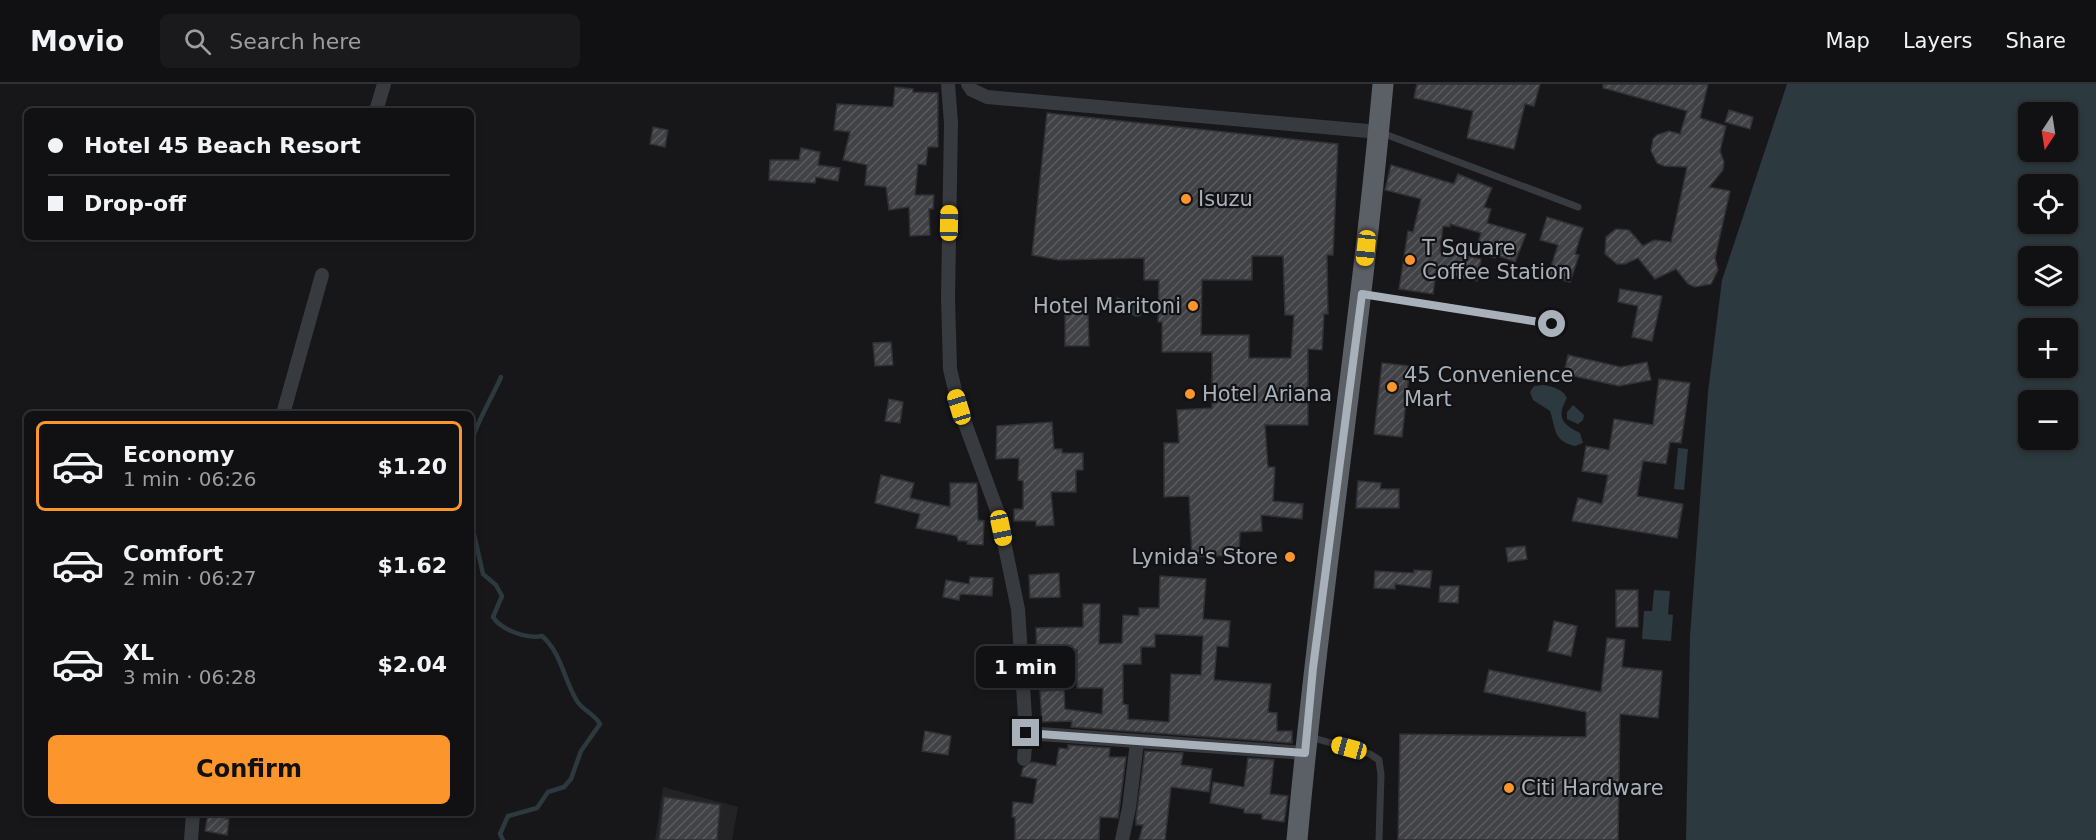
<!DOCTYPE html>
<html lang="en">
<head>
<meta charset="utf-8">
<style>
  body { margin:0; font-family:"DejaVu Sans",sans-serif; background:#1a1a1c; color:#f1f3f6; height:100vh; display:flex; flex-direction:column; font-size:22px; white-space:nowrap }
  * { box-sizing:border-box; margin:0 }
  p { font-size:20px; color:#9c9da0 }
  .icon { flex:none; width:33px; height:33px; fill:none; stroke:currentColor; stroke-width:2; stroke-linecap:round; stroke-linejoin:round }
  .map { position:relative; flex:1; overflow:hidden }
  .sheet { position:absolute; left:24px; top:327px; width:450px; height:405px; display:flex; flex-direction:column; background:#111113; border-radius:9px; box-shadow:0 3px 9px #0003,0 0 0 2px #303133 }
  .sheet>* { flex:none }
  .guide { position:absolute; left:24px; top:24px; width:450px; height:132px; border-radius:9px; box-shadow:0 3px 9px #0003,0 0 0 2px #303133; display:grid; align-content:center; height:132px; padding:0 24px; background:#111113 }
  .needle { width:39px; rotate:192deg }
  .fabs { position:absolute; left:2018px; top:18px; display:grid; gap:12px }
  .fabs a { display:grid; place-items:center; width:60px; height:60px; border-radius:9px; background:#111113; box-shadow:0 3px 9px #0003,0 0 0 2px #303133; font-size:30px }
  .end { position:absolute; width:27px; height:27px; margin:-14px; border:8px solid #a8b0ba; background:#111; box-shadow:0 0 0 3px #111 }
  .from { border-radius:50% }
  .bubble { position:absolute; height:42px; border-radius:9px; background:#111113; box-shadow:0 3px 9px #0003,0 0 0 2px #303133; font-size:20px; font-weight:600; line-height:42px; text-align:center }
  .car { position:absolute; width:18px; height:36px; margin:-18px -9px; border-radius:8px; box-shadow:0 0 4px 2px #0007; background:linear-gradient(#f5c518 24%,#345 0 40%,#f5c518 0 76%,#345 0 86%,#f5c518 0) }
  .guide b { display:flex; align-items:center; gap:21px; height:57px; font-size:22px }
  .guide b+b { border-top:2px solid #303133 }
  .guide i { width:15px; height:15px; background:#f1f3f6 }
  ul { padding:10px 0 0; list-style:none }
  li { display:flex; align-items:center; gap:18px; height:90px; margin:0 12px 9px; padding:0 12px; border:3px solid transparent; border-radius:9px }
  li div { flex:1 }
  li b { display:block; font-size:22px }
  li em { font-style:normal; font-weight:600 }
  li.current { border-color:#fc952c }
  li>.icon { width:54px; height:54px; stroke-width:1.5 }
  .action { display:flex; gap:12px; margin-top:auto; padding:12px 24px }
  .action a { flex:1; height:69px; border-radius:9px; background:#fc952c; color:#111; font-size:24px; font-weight:600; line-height:69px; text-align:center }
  header { display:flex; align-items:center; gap:36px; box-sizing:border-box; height:84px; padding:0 30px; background:#111113; border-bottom:2px solid #303133 }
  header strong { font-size:28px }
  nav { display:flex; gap:33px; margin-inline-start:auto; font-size:21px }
  .search { width:420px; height:54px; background:#1a1a1c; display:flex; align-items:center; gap:15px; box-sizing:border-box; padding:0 21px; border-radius:9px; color:#9c9da0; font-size:22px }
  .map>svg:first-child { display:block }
</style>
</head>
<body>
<header>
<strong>Movio</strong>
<div class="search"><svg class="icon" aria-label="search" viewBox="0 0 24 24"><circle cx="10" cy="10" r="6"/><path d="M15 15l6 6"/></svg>Search here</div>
<nav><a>Map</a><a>Layers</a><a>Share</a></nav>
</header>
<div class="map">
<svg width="2096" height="756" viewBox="0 0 2096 756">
  <defs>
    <pattern id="building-hatch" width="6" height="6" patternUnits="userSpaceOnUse" patternTransform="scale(1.5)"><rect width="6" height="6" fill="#414246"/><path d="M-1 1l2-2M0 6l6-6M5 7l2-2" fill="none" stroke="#5a5b5f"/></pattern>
  </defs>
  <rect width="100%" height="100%" fill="#171719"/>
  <path fill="#232326" d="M663 703 738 723 732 756H655Z"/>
  <g fill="#2c393e" fill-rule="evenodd">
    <path d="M1787 0H2096V756H1686L1690 552 1708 308 1722 196ZM2028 28H2067V68H2028ZM2028 100H2067V140H2028ZM2028 172H2067V212H2028ZM2028 244H2067V284H2028ZM2028 316H2067V356H2028Z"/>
    <path d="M1117 213 1143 223 1141 232 1136 233C1129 228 1122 229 1114 224Z"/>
    <path d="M1544 301C1553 303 1563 305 1567 314 1556 333 1562 340 1580 349L1583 359 1575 362C1553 357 1556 345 1550 327L1533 316 1530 308 1534 302Z"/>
    <path d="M1573 321 1584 331 1583 336 1578 340 1567 335V328Z"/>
    <path d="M1678 364 1688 365 1684 406 1674 405Z"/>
    <path d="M1654 506 1670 507 1668 530 1673 531 1671 557 1642 555 1644 527H1652Z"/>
  </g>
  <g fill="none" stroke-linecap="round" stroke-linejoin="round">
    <g stroke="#2c393e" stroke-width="4.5">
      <path d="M471 359C478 335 491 316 501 293"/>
      <path d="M471 437 483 490 496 501 502 512 493 533C501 546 527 555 542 552 561 568 564 596 577 617 582 626 594 629 600 640L581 667 571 695 564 703 548 708 537 724 508 732 500 750 503 756"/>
    </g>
  </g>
  <g fill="url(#building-hatch)" stroke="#313135" stroke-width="1.5" fill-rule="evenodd">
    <path d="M1417 0H1540L1534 22 1525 20 1514 65 1467 54 1473 27 1414 14Z"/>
    <path d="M1603 0H1708L1700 34 1726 42 1720 67 1724 78 1723 86 1709 103 1730 107 1715 174 1718 186 1711 200 1695 203 1688 200 1676 185 1655 195 1638 174 1625 180H1617L1605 170 1606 153 1616 145 1629 146 1643 162 1654 156 1671 158 1687 83 1664 82 1657 79 1651 67 1653 55 1657 51 1669 47 1680 50 1687 27 1603 4Z"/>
    <path d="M895 3 913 5V8L938 9V63H928L926 81 918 80 915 111H934L933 125H929L930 151 910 152 909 123 889 126 886 103 865 101 867 81 843 76 850 48 834 46 837 20 893 23Z"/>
    <path d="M1729 26 1753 33 1750 45 1725 38Z"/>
    <path d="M1047 29 1338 60 1333 171H1327L1328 230H1324L1322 266 1308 265V341H1265L1268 383H1275L1273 417 1303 420 1302 435 1261 431 1262 447 1240 448 1239 471 1192 473 1189 412 1164 413V359H1179L1177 326 1212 324V268H1162V238H1158L1159 196H1144V174L1058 176 1032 171ZM1252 172H1283L1285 231H1294L1291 274H1249V251H1201L1202 196H1252Z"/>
    <path d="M653 43 668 46 665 63 650 60Z"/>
    <path d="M801 64 820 68 818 81 840 84 838 97 816 93 815 99 769 96 770 76H799Z"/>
    <path d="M1391 81 1454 100 1458 90 1492 104 1484 123 1491 125 1487 139 1526 150 1515 178 1496 171 1495 174 1475 168 1481 149 1450 140V143L1443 142 1440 167 1481 175 1477 197 1436 188 1433 210 1399 205 1408 147 1413 148 1421 115 1385 106Z"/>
    <path d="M1547 133 1583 144 1575 170 1579 171 1570 198 1548 192 1558 161 1540 156Z"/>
    <path d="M1620 205 1662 212 1652 257 1632 253 1638 222 1618 218Z"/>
    <path d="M1065 228H1088L1089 262H1065Z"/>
    <path d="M891 258 893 281 875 282 873 259Z"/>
    <path d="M1568 271 1621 283 1647 278 1651 296 1619 302 1564 290Z"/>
    <path d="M1382 279 1410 282 1402 353 1374 350Z"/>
    <path d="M1659 295 1690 299 1681 359 1670 358 1666 380 1643 377 1637 412 1683 420 1677 454 1572 437 1578 414 1602 420 1608 391 1582 387 1586 362 1609 366 1614 335 1653 341Z"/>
    <path d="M889 315 903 318 900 339 885 337Z"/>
    <path d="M1052 338 1054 365H1062V369H1083V386H1076V408H1051L1054 441 1036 442V437H1014V425H1023V397L1018 396 1019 374 996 375 997 342Z"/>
    <path d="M881 391 914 399 910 414 950 423V399H977L978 436 984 437 983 461 967 460V457H958L957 452 916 444 920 430 875 419Z"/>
    <path d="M1358 397 1381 399 1380 405H1399V424H1356Z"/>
    <path d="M1525 462 1527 475 1508 478 1506 464Z"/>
    <path d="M1414 486 1432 487 1430 504 1395 500V505L1374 504 1375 487 1414 489Z"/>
    <path d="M1059 489 1060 513 1030 514 1029 491Z"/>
    <path d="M1160 492 1206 495 1203 535 1230 537 1228 563 1217 562 1214 596 1271 600 1268 628 1277 629V647H1292V659L1071 643 1072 637 1042 638 1040 607 1064 606 1065 625 1102 630 1103 604H1077V566H1049L1051 604 1038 605 1036 544 1083 543V520H1100L1099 560 1122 559 1123 531 1139 532V524H1159ZM1155 550 1203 552 1201 591 1171 590 1169 638 1128 635V621L1123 620V580H1141V563H1155Z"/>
    <path d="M970 493 993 494 992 512 960 510 959 516 943 513 946 496 969 500Z"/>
    <path d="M1440 502H1459L1458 519 1439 518Z"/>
    <rect x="1616" y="506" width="22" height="37"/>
    <path d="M1554 537 1577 542 1571 572 1548 567Z"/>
    <path d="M1607 554 1625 556 1622 583 1662 587 1658 634 1620 630 1618 756H1398L1400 650 1586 653V628L1484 608 1489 586 1601 608Z"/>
    <path d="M997 569 998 589 980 590 979 570Z"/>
    <path d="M925 647 951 652 948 671 922 667Z"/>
    <path d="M1068 661 1110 664 1109 673H1126L1118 734 1100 733 1099 756H1015V733H1012L1013 718 1033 720 1037 695 1021 692 1023 684 1032 678 1056 682 1059 664 1068 665Z"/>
    <path d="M1145 667 1183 669 1181 681 1212 685 1209 708 1171 703 1165 756H1139L1143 741H1136V734Z"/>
    <path d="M1248 674 1274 676 1270 710 1288 712 1284 738 1262 735V730L1244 729V725L1210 719 1213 698 1244 703Z"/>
    <path d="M664 713 720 721 717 756H659Z"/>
    <path d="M208 729H227L226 735H229L227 751 205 747Z"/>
  </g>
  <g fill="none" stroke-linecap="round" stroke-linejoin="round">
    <g stroke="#373a3e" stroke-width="7">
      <path d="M1382 49 1578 123"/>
      <path d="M1362 210 1552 240"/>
      <path d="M1310 653 1370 670 1379 676 1381 691 1379 756"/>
    </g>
    <g stroke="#373a3e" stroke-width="14">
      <path d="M948 0 951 39 948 213 950 285 959 323 998 429 1018 525 1026 649 1024 675"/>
      <path d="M968 0 972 6 987 13 1379 48"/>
      <path d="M376 27 384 0"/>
      <path d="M283 330 322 191"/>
      <path d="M1026 649 1305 669"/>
      <path d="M191 756 193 729"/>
      <path d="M1122 756 1129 724 1137 658"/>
    </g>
    <path stroke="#5b6066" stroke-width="21" d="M1297 756C1320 503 1360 253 1383 0"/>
  </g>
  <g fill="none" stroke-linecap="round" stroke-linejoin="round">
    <path stroke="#a8b0ba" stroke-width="8" d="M1026 649 1305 669 1313 584 1362 210 1552 240"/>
  </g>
  <g fill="#fc952c" stroke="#121214" stroke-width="2">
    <circle cx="1186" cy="115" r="6"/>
    <circle cx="1410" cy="176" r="6"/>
    <circle cx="1193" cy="222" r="6"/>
    <circle cx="1392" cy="303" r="6"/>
    <circle cx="1190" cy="310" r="6"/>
    <circle cx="1290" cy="473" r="6"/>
    <circle cx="1509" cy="704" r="6"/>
  </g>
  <g text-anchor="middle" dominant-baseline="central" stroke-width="4.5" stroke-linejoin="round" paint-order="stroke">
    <g font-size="21" fill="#a8b0ba" stroke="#121214" text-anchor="start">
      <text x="1198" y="115">Isuzu</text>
      <text x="1422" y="164">T Square<tspan x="1422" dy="24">Coffee Station</tspan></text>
      <text x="1181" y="222" text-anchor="end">Hotel Maritoni</text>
      <text x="1404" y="291">45 Convenience<tspan x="1404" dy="24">Mart</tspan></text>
      <text x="1202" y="310">Hotel Ariana</text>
      <text x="1278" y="473" text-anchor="end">Lynida's Store</text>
      <text x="1521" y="704">Citi Hardware</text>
    </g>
  </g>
</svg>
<div class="fabs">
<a><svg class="needle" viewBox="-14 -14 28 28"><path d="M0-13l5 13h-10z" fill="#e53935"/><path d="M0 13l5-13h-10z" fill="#9c9da0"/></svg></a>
<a><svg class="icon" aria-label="locate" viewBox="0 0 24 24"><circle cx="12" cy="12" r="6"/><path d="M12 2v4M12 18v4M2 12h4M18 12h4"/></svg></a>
<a><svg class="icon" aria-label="layers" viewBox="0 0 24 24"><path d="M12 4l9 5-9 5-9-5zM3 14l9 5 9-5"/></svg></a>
<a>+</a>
<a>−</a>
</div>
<i class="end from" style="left:1552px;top:240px"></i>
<i class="end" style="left:1026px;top:649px"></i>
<div class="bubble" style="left:976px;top:562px;width:99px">1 min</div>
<i class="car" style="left:949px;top:139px;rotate:1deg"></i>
<i class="car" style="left:1366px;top:164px;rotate:186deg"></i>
<i class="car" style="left:959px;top:323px;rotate:343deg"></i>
<i class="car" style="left:1001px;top:444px;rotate:168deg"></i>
<i class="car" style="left:1349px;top:664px;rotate:285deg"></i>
<div class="guide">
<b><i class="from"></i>Hotel 45 Beach Resort</b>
<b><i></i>Drop-off</b>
</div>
<section class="sheet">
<ul>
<li class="current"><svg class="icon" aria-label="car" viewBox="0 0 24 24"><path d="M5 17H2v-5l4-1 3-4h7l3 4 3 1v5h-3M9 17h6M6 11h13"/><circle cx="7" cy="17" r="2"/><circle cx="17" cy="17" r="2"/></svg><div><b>Economy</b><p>1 min · 06:26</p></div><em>$1.20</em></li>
<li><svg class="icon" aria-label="car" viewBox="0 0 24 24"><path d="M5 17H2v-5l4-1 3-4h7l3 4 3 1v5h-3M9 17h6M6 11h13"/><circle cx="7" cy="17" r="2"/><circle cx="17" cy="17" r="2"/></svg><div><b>Comfort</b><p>2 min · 06:27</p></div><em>$1.62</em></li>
<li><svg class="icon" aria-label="car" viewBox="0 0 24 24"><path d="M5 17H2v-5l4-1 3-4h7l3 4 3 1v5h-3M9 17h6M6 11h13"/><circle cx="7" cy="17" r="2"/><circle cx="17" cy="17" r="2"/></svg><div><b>XL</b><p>3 min · 06:28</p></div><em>$2.04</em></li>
</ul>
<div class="action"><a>Confirm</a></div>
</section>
</div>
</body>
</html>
